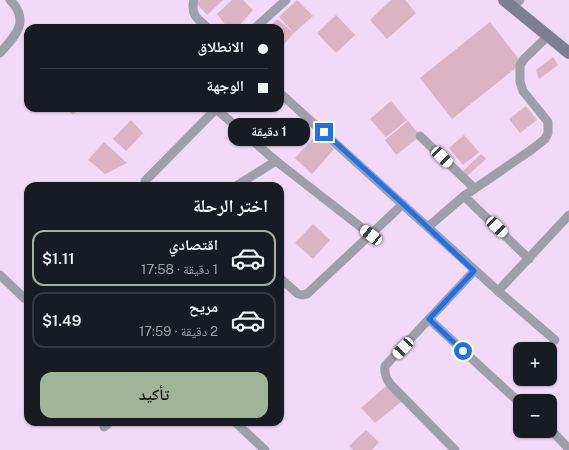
<!DOCTYPE html>
<html lang="ar">
<head>
<meta charset="utf-8">
<style>
  body { margin:0; font-family:"Public Sans","Noto Naskh Arabic",sans-serif; background:#20242c; color:#f1f3f6; direction:rtl; height:100vh; display:flex; flex-direction:column; font-size:15px; white-space:nowrap }
  * { box-sizing:border-box; margin:0 }
  p { font-size:13px; color:#9ea1a6 }
  .icon { flex:none; width:22px; height:22px; fill:none; stroke:currentColor; stroke-width:2; stroke-linecap:round; stroke-linejoin:round }
  .map { position:relative; flex:1; overflow:hidden; direction:ltr }
  .side { position:absolute; left:24px; top:182px; width:260px; height:244px; display:flex; flex-direction:column; background:#171b24; border-radius:12px; box-shadow:0 1px 3px #0004; direction:rtl }
  .side>* { flex:none }
  .hud { position:absolute; left:24px; top:24px; width:260px; height:88px; border-radius:12px; box-shadow:0 1px 3px #0004; direction:rtl; display:grid; align-content:center; height:88px; padding:0 16px; background:#171b24 }
  .tools { position:absolute; left:513px; top:342px; display:grid; gap:8px }
  .tools a { display:grid; place-items:center; width:44px; height:44px; border-radius:8px; background:#171b24; box-shadow:0 1px 3px #0004; font-size:20px }
  .end { position:absolute; width:18px; height:18px; margin:-9px; border:5px solid #1a73e8; background:#fff; box-shadow:0 0 0 2px #fff }
  .from { border-radius:50% }
  .bubble { position:absolute; height:28px; border-radius:12px; background:#171b24; box-shadow:0 1px 3px #0004; font-size:13px; font-weight:600; line-height:28px; text-align:center; direction:rtl }
  .car { position:absolute; width:12px; height:24px; margin:-12px -6px; border-radius:5px; box-shadow:0 0 3px 1px #0007; background:linear-gradient(#fff 24%,#345 0 40%,#fff 0 76%,#345 0 86%,#fff 0) }
  .hud b { display:flex; align-items:center; gap:14px; height:38px; font-size:15px }
  .hud b+b { border-top:1px solid #363941 }
  .hud i { width:10px; height:10px; background:#f1f3f6 }
  ul { padding:0; list-style:none }
  li { display:flex; align-items:center; gap:12px; height:56px; margin:0 8px 6px; padding:0 8px; border:2px solid #363941; border-radius:12px }
  li div { flex:1 }
  li b { display:block; font-size:15px }
  li em { font-style:normal; font-weight:600 }
  li.current { border-color:#a2b497 }
  li>.icon { width:36px; height:36px; stroke-width:1.5 }
  h2 { padding:0 16px; font-size:18px; line-height:48px }
  .button { display:flex; gap:8px; margin-top:auto; padding:8px 16px }
  .button a { flex:1; height:46px; border-radius:12px; background:#a2b497; color:#111; font-size:16px; font-weight:600; line-height:46px; text-align:center }
  .map>svg:first-child { display:block }
</style>
</head>
<body>
<div class="map">
<svg width="569" height="450" viewBox="0 0 569 450">
  <rect width="100%" height="100%" fill="#f1d9f7"/>
  <g fill="#dab4c2">
    <path d="M200 0H223L207 15 197 4Z"/>
    <path d="M232 0H243L253 10 237 28H228L217 14Z"/>
    <path d="M297 0 313 16 294 33 280 49V28H268L277 19 294 33 279 17Z"/>
    <path d="M391 0H405L416 13 387 39 370 20Z"/>
    <path d="M336 15 355 35 336 53 317 33Z"/>
    <path d="M490 22 522 63 452 119 420 78Z"/>
    <path d="M553 57 558 65 539 79 536 70Z"/>
    <path d="M391 101 407 120 386 137 370 119Z"/>
    <path d="M526 106 537 120 520 133 509 119Z"/>
    <path d="M66 108H80L73 115Z"/>
    <path d="M131 120 143 133 126 151 113 139Z"/>
    <path d="M408 121 420 136 396 155 385 140Z"/>
    <path d="M318 133 334 149 312 174 295 158Z"/>
    <path d="M464 135 479 152 463 165 449 148Z"/>
    <path d="M104 142 127 163 105 174 88 160Z"/>
    <path d="M481 154 486 159 467 176 463 171Z"/>
    <path d="M313 224 330 240 313 259 295 243Z"/>
    <path d="M386 386 402 401 375 423 361 408Z"/>
    <path d="M366 430 379 442 372 450H353L349 446Z"/>
  </g>
  <g fill="none" stroke-linecap="round" stroke-linejoin="round">
    <g stroke="#9e9fad" stroke-width="9">
      <path d="M194 0C190 15 198 19 208 28"/>
      <path d="M512 7 520 0"/>
      <path d="M255 28 286 0"/>
      <path d="M0 53C15 36 31 21 10 0"/>
      <path d="M280 93 498 291"/>
      <path d="M215 108 276 161 371 235"/>
      <path d="M420 136 474 188"/>
      <path d="M145 181 216 109"/>
      <path d="M236 186 276 161"/>
      <path d="M464 196 529 259"/>
      <path d="M428 227 464 196 531 150 545 139 548 133V122L523 91 520 82V65L524 59 548 36"/>
      <path d="M0 275 24 298 28 297"/>
      <path d="M280 278 298 294 302 295 307 294 403 204"/>
      <path d="M429 319 520 403"/>
      <path d="M555 340 498 291 569 215"/>
      <path d="M235 422 265 450"/>
      <path d="M104 427 110 422"/>
      <path d="M550 429 569 449"/>
      <path d="M455 450 391 385C386 379 384 374 385 366L474 271"/>
    </g>
    <path stroke="#7d7e92" stroke-width="12" d="M504 0 569 53"/>
  </g>
  <g fill="none" stroke-linecap="round" stroke-linejoin="round">
    <path stroke="#1a73e8" stroke-width="5" d="M324 132 403 204 474 271 429 319 463 351"/>
  </g>
</svg>
<div class="tools">
<a>+</a>
<a>−</a>
</div>
<i class="end from" style="left:463px;top:351px"></i>
<i class="end" style="left:324px;top:132px"></i>
<div class="bubble" style="left:228px;top:118px;width:82px">1 دقيقة</div>
<i class="car" style="left:442px;top:157px;rotate:134deg"></i>
<i class="car" style="left:497px;top:227px;rotate:134deg"></i>
<i class="car" style="left:371px;top:235px;rotate:308deg"></i>
<i class="car" style="left:403px;top:348px;rotate:223deg"></i>
<div class="hud">
<b><i class="from"></i>الانطلاق</b>
<b><i></i>الوجهة</b>
</div>
<section class="side">
<h2>اختر الرحلة</h2>
<ul>
<li class="current"><svg class="icon" aria-label="car" viewBox="0 0 24 24"><path d="M5 17H2v-5l4-1 3-4h7l3 4 3 1v5h-3M9 17h6M6 11h13"/><circle cx="7" cy="17" r="2"/><circle cx="17" cy="17" r="2"/></svg><div><b>اقتصادي</b><p>1 دقيقة · 17:58</p></div><em>$1.11</em></li>
<li><svg class="icon" aria-label="car" viewBox="0 0 24 24"><path d="M5 17H2v-5l4-1 3-4h7l3 4 3 1v5h-3M9 17h6M6 11h13"/><circle cx="7" cy="17" r="2"/><circle cx="17" cy="17" r="2"/></svg><div><b>مريح</b><p>2 دقيقة · 17:59</p></div><em>$1.49</em></li>
</ul>
<div class="button"><a>تأكيد</a></div>
</section>
</div>
</body>
</html>
